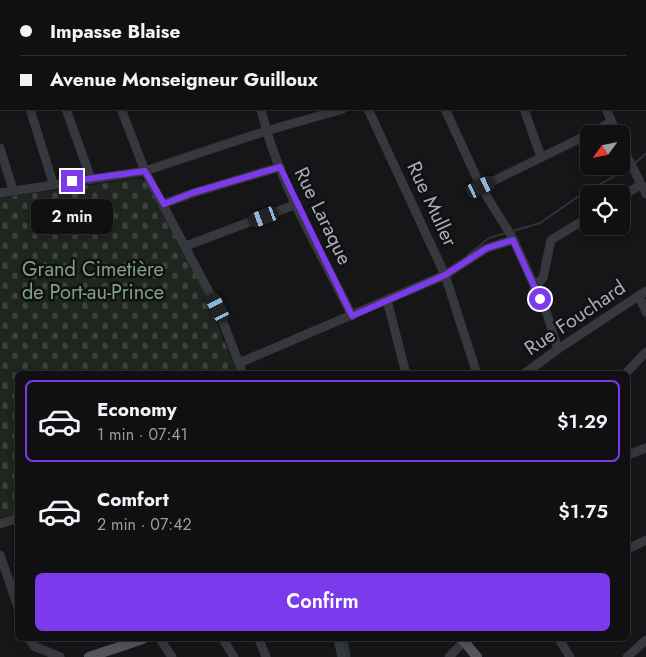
<!DOCTYPE html>
<html lang="en">
<head>
<meta charset="utf-8">
<style>
  body { margin:0; font-family:Jost,sans-serif; background:#1e1e20; color:#f1f3f6; height:100vh; display:flex; flex-direction:column; font-size:19px; white-space:nowrap }
  * { box-sizing:border-box; margin:0 }
  p { font-size:16px; color:#9c9d9f }
  .icon { flex:none; width:28px; height:28px; fill:none; stroke:currentColor; stroke-width:2; stroke-linecap:round; stroke-linejoin:round }
  .map { position:relative; flex:1; overflow:hidden }
  .details { position:absolute; left:15px; top:371px; width:615px; height:270px; display:flex; flex-direction:column; background:#101012; border-radius:8px; box-shadow:0 2px 8px #0003,0 0 0 1px #303032 }
  .details>* { flex:none }
  .banner { position:absolute; left:0px; top:0px; width:646px; height:110px; box-shadow:0 2px 8px #0003,0 0 0 1px #303032; display:grid; align-content:center; height:110px; padding:0 20px; background:#101012 }
  .needle { width:32px; rotate:237deg }
  .controls { position:absolute; left:580px; top:125px; display:grid; gap:10px }
  .controls a { display:grid; place-items:center; width:50px; height:50px; border-radius:8px; background:#101012; box-shadow:0 2px 8px #0003,0 0 0 1px #303032; font-size:25px }
  .end { position:absolute; width:22px; height:22px; margin:-11px; border:6px solid #7c3aed; background:#fff; box-shadow:0 0 0 2px #fff }
  .from { border-radius:50% }
  .bubble { position:absolute; height:35px; border-radius:8px; background:#101012; box-shadow:0 2px 8px #0003,0 0 0 1px #303032; font-size:16px; font-weight:600; line-height:35px; text-align:center }
  .car { position:absolute; width:15px; height:30px; margin:-15px -8px; border-radius:6px; box-shadow:0 0 4px 1px #0007; background:linear-gradient(#222 24%,#8ab4d8 0 40%,#222 0 76%,#8ab4d8 0 86%,#222 0) }
  .banner b { display:flex; align-items:center; gap:18px; height:48px; font-size:19px }
  .banner b+b { border-top:1px solid #303032 }
  .banner i { width:12px; height:12px; background:#f1f3f6 }
  ul { padding:9px 0 0; list-style:none }
  li { display:flex; align-items:center; gap:15px; height:82px; margin:0 10px 8px; padding:0 10px; border:2px solid transparent; border-radius:8px }
  li div { flex:1 }
  li b { display:block; font-size:19px }
  li em { font-style:normal; font-weight:600 }
  li.current { border-color:#7c3aed }
  li>.icon { width:45px; height:45px; stroke-width:1.5 }
  .button { display:flex; gap:10px; margin-top:auto; padding:10px 20px }
  .button a { flex:1; height:58px; border-radius:8px; background:#7c3aed; color:#fff; font-size:20px; font-weight:600; line-height:58px; text-align:center }
  .map>svg:first-child { display:block }
</style>
</head>
<body>
<div class="map">
<svg width="646" height="657" viewBox="0 0 646 657">
  <defs>
    <pattern id="cemetery-stones" width="16" height="16" patternUnits="userSpaceOnUse" patternTransform="scale(1.25)"><rect width="16" height="16" fill="#1e261f"/><path d="M2 7V4a2 2 0 0 1 4 0v3zM10 15v-3a2 2 0 0 1 4 0v3z" fill="#3c433d"/></pattern>
  </defs>
  <rect width="100%" height="100%" fill="#161618"/>
  <path fill="url(#cemetery-stones)" d="M140 178 148 183 207 297 237 374H18L17 513 0 518V198Z"/>
  <g fill="none" stroke-linecap="round" stroke-linejoin="round">
    <g stroke="#2c353c" stroke-width="2">
      <path d="M635 163 646 154"/>
      <path d="M513 231 540 223 579 196 629 168"/>
      <path d="M468 255 489 238 506 233"/>
    </g>
    <g stroke="#2c353c" stroke-width="7">
      <path d="M0 27 1 26"/>
      <path d="M344 639 347 657"/>
    </g>
    <g stroke="#37383d" stroke-width="9">
      <path d="M79 0V1"/>
      <path d="M326 0V1"/>
      <path d="M369 0V1"/>
      <path d="M460 0V1"/>
      <path d="M495 0 496 1"/>
      <path d="M564 0 565 1"/>
      <path d="M178 1 181 0"/>
      <path d="M437 1V0"/>
      <path d="M509 1 513 0"/>
      <path d="M645 11H646"/>
      <path d="M645 62H646"/>
      <path d="M0 86 1 85"/>
      <path d="M30 109 53 183"/>
      <path d="M66 109 91 179"/>
      <path d="M121 109 145 171 218 309 243 374"/>
      <path d="M261 109C277 181 319 249 352 316"/>
      <path d="M368 109 445 275 477 374"/>
      <path d="M445 109 481 187 512 237 546 311 558 349"/>
      <path d="M524 109 541 157"/>
      <path d="M606 109 617 134"/>
      <path d="M590 134 611 122"/>
      <path d="M621 144 646 194"/>
      <path d="M0 148 13 190"/>
      <path d="M481 187 589 134"/>
      <path d="M0 193 145 171 266 131 343 109"/>
      <path d="M621 197 640 185"/>
      <path d="M163 204 193 193 280 167"/>
      <path d="M186 246 297 204"/>
      <path d="M534 287 543 278 551 240 589 217"/>
      <path d="M639 296 646 312"/>
      <path d="M387 300 406 374"/>
      <path d="M239 363 445 275 487 248 513 240"/>
      <path d="M524 374 558 349 646 291"/>
      <path d="M625 374 646 352"/>
      <path d="M628 455 646 448"/>
      <path d="M0 524 18 518"/>
      <path d="M628 549 646 540"/>
      <path d="M0 555 18 607"/>
      <path d="M29 639 34 646 60 657"/>
      <path d="M160 639 172 657"/>
      <path d="M223 639 234 657"/>
      <path d="M259 639 266 657"/>
      <path d="M338 639 342 657"/>
      <path d="M559 639 570 657"/>
      <path d="M449 657 466 639"/>
      <path d="M627 657 646 640"/>
    </g>
    <g stroke="#53555c" stroke-width="10">
      <path d="M462 639 477 657"/>
      <path d="M89 657 143 639"/>
    </g>
  </g>
  <g fill="none" stroke-linecap="round" stroke-linejoin="round">
    <path stroke="#7c3aed" stroke-width="6" d="M72 181 145 171 164 204 192 193 280 167 352 316 445 275 487 248 513 240 540 299"/>
  </g>
  <g text-anchor="middle" dominant-baseline="central" stroke-width="5" stroke-linejoin="round" paint-order="stroke">
    <g font-size="20" fill="#a8adb8" stroke="#111113">
      <text transform="translate(432 204) rotate(65)">Rue Muller</text>
      <text transform="translate(323 216) rotate(64)">Rue Laraque</text>
      <text transform="translate(575 318) rotate(-34)">Rue Fouchard</text>
    </g>
    <g font-size="20" fill="#7fa381" stroke="#111113">
      <text x="93" y="269">Grand Cimetière<tspan x="93" dy="23">de Port-au-Prince</tspan></text>
    </g>
  </g>
</svg>
<div class="controls">
<a><svg class="needle" viewBox="-14 -14 28 28"><path d="M0-13l5 13h-10z" fill="#e53935"/><path d="M0 13l5-13h-10z" fill="#9c9d9f"/></svg></a>
<a><svg class="icon" aria-label="locate" viewBox="0 0 24 24"><circle cx="12" cy="12" r="6"/><path d="M12 2v4M12 18v4M2 12h4M18 12h4"/></svg></a>
</div>
<i class="end from" style="left:540px;top:299px"></i>
<i class="end" style="left:72px;top:181px"></i>
<div class="bubble" style="left:31px;top:199px;width:82px">2 min</div>
<i class="car" style="left:481px;top:187px;rotate:64deg"></i>
<i class="car" style="left:264px;top:217px;rotate:249deg"></i>
<i class="car" style="left:218px;top:308px;rotate:333deg"></i>
<div class="banner">
<b><i class="from"></i>Impasse Blaise</b>
<b><i></i>Avenue Monseigneur Guilloux</b>
</div>
<section class="details">
<ul>
<li class="current"><svg class="icon" aria-label="car" viewBox="0 0 24 24"><path d="M5 17H2v-5l4-1 3-4h7l3 4 3 1v5h-3M9 17h6M6 11h13"/><circle cx="7" cy="17" r="2"/><circle cx="17" cy="17" r="2"/></svg><div><b>Economy</b><p>1 min · 07:41</p></div><em>$1.29</em></li>
<li><svg class="icon" aria-label="car" viewBox="0 0 24 24"><path d="M5 17H2v-5l4-1 3-4h7l3 4 3 1v5h-3M9 17h6M6 11h13"/><circle cx="7" cy="17" r="2"/><circle cx="17" cy="17" r="2"/></svg><div><b>Comfort</b><p>2 min · 07:42</p></div><em>$1.75</em></li>
</ul>
<div class="button"><a>Confirm</a></div>
</section>
</div>
</body>
</html>
